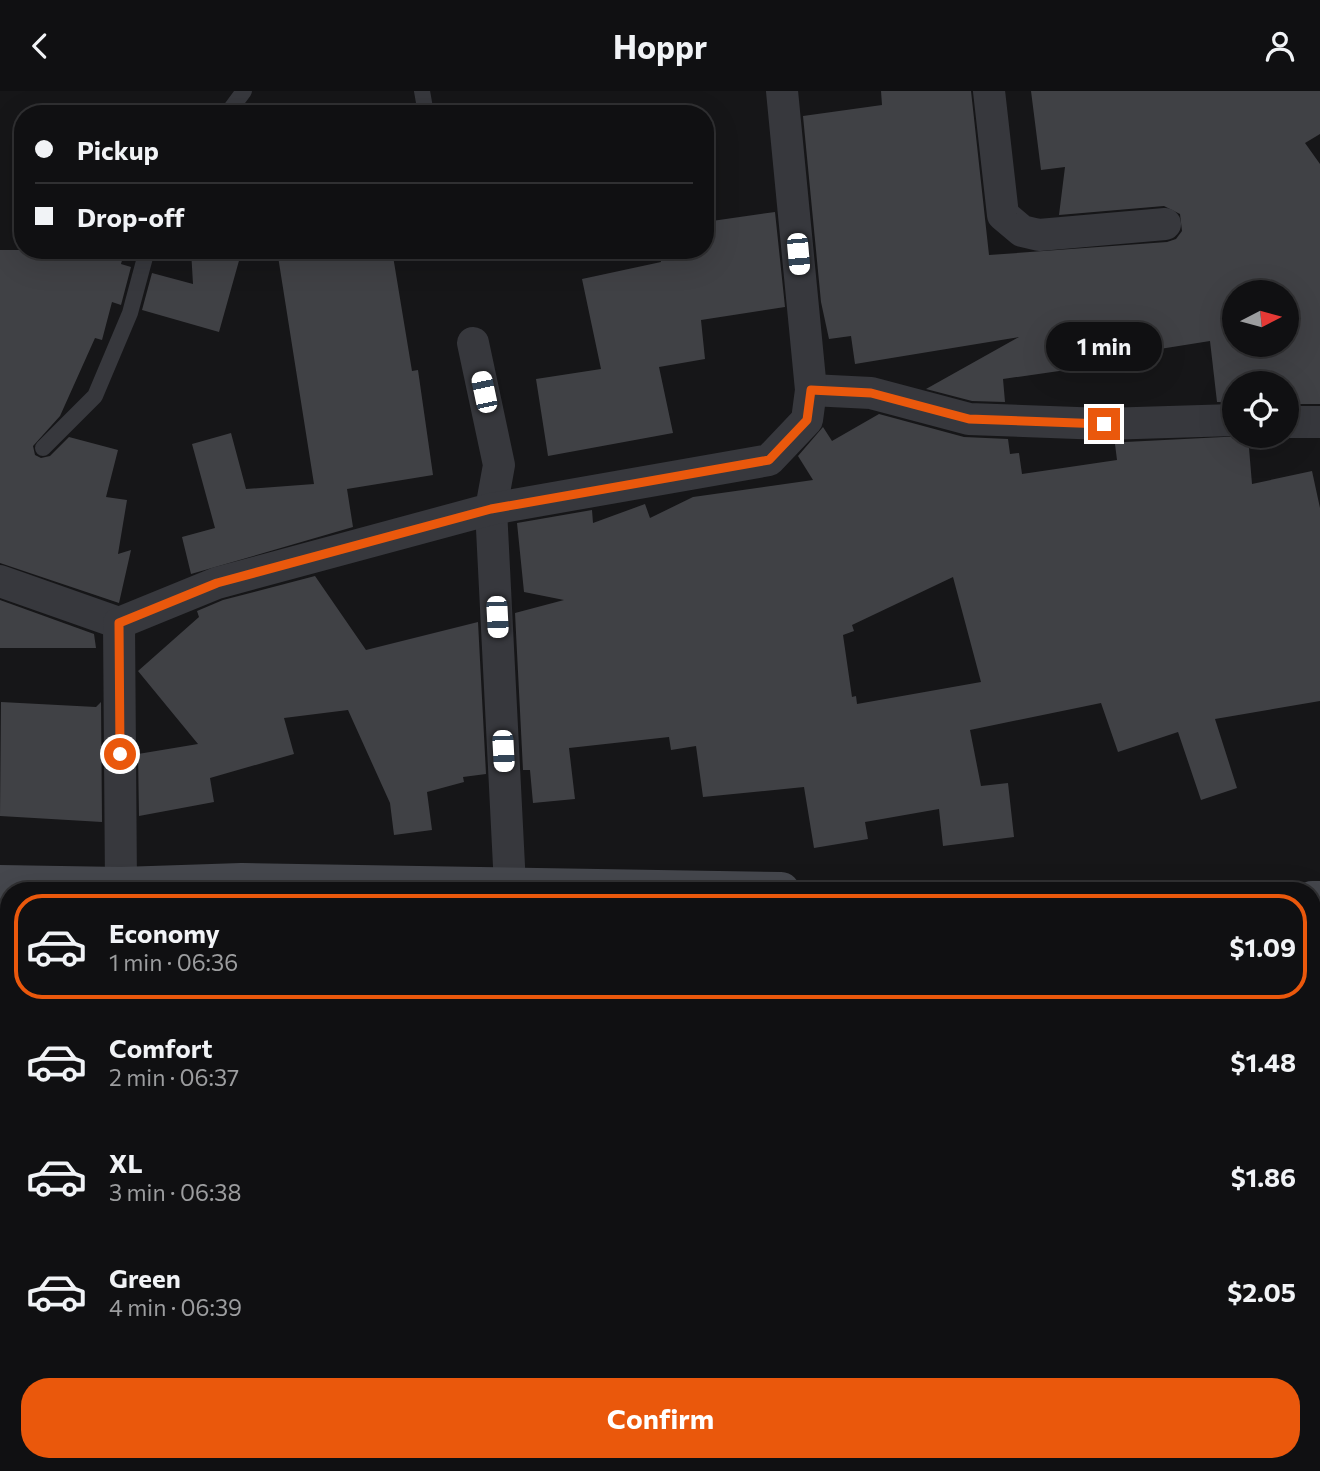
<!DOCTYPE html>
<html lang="en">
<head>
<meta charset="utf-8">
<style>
  body { margin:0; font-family:Commissioner,sans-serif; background:#1e1e20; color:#f1f3f6; height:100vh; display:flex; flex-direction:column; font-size:26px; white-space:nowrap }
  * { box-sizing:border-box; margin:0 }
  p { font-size:23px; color:#9c9d9f }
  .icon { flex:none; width:38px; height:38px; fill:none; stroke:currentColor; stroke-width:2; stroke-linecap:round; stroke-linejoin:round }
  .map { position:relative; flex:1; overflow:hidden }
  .panel { position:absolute; left:0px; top:791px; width:1321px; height:590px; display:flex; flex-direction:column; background:#101012; border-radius:28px 28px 0 0; box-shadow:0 7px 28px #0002,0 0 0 2px #303032 }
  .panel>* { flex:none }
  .hud { position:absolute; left:14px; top:14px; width:700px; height:154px; border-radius:28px; box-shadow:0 7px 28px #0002,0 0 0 2px #303032; display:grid; align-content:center; height:154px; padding:0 21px; background:#101012 }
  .needle { width:46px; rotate:84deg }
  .fabs { position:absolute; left:1222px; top:189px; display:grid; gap:14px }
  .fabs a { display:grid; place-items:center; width:77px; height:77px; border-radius:50%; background:#101012; box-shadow:0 7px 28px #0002,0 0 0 2px #303032; font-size:35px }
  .end { position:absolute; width:32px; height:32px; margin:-16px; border:9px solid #ea580c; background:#fff; box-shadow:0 0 0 4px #fff }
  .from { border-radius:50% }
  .bubble { position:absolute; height:49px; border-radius:24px; background:#101012; box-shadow:0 7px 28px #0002,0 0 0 2px #303032; font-size:23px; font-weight:700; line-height:49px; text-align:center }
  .car { position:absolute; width:21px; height:42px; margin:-21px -10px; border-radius:9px; box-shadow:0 0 5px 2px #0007; background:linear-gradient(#fff 24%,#345 0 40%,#fff 0 76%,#345 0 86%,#fff 0) }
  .hud b { display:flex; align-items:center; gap:24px; height:66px; font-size:26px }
  .hud b+b { border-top:2px solid #303032 }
  .hud i { width:18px; height:18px; background:#f1f3f6 }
  ul { padding:12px 0 0; list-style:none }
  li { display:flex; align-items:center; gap:21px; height:105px; margin:0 14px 10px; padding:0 7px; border:4px solid transparent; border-radius:28px }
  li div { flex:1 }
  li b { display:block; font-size:26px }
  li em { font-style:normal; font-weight:700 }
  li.current { border-color:#ea580c }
  li>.icon { width:63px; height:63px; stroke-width:1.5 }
  .primary-button { display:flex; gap:14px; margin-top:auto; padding:14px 21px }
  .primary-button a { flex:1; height:80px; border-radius:28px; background:#ea580c; color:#fff; font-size:28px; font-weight:700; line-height:80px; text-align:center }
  header { display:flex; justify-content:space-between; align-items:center; height:91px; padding:0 21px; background:#101012; font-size:32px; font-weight:700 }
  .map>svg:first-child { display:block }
</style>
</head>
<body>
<header><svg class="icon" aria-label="back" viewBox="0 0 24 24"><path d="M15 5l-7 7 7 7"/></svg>Hoppr<svg class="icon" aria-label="person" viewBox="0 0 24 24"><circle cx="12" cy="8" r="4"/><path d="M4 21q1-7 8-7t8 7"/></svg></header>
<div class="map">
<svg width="1320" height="1380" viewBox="0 0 1320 1380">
  <rect width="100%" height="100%" fill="#161618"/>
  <g fill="#404145" fill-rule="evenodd">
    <path d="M881 0H971L989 164 1167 151 1176 148 1182 140 1180 123 1164 115 1059 124 1065 76 1041 79 1031 0H1320V43L1305 52 1320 73V313H1286V292H1234V311H1217L1210 250 1141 261 1142 268 1003 288 1005 311 972 310 926 298 1019 246 855 273 851 245 829 248 821 211 803 25 882 14ZM1234 201H1286V254H1234Z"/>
    <path d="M775 121 785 216 701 229 705 268 659 276 673 342 548 365 536 288 601 278 582 188 661 171 659 159H705V131Z"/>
    <path d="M0 159H103L123 166 121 173 131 176 121 214 112 211 102 249 95 247 60 325 33 355 35 364 41 367 50 365 69 346 118 359 106 406 127 409 118 463 131 459 119 512 0 472Z"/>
    <path d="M191 159H242L219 241 142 219 152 182 193 193Z"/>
    <path d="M277 159H392L412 280 418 279 433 384 347 398 353 436 191 483 182 446 215 437 192 353 231 342 246 398 314 393Z"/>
    <path d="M879 323 964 346 1008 348 1010 363 1019 362 1022 383 1117 369 1115 353 1125 351 1243 345H1248L1252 393 1312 380 1320 417V610L1215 628 1237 697 1201 709 1178 641 1118 661 1101 612 970 639 981 695 1008 692 1014 746 943 755 939 718 865 731 868 748 814 757 804 696 703 706 696 655 671 659 669 646 569 657 575 708 533 712 530 679H523L515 522 564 509 524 501 517 432 592 419 593 432 645 413 650 427 693 406 813 389 798 365 823 336 832 350ZM953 486 981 591 857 613 856 605 852 606 843 544 854 540 852 534Z"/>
    <path d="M315 485 366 559 478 531 486 683 463 686 464 691 427 701 432 739 394 744 390 712 348 619 284 627 294 663 210 687 214 711 139 725 138 663 198 653 138 580 199 526 197 520 223 509Z"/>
    <path d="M0 509 94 543 96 557H0Z"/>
    <path d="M1 611 96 616 101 611 102 731 0 725Z"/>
  </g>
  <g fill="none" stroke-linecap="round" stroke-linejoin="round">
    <g stroke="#37383d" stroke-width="16">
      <path d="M422 0 426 23"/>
      <path d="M227 23 244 0"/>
      <path d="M43 357 95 305 130 222 147 159"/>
      <path d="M718 1380 719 1372"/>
      <path d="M1180 1380 1181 1372"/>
    </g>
    <g stroke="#37383d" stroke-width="32">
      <path d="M989 0 1003 124 1022 140 1039 144 1165 133"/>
      <path d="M473 252 499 374 491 418 510 795"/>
      <path d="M811 299 871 302 969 328 1104 333 1234 329"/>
      <path d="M1286 331H1320"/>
      <path d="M0 490 119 532"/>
      <path d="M121 795 119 532 217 492 491 418 769 369 807 329 811 299 782 0"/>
      <path d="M0 988H9"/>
      <path d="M1312 1000H1320"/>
    </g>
    <g stroke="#45474d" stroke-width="38">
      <path d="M0 793 121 795 242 791 781 800"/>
      <path d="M1312 809H1320"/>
    </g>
    <g stroke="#4a4c52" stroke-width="5" stroke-dasharray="9 7" stroke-linecap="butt">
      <path d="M0 830H9"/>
      <path d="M1312 852H1320"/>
    </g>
  </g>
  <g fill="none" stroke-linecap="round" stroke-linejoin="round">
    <path stroke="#ea580c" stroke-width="9" d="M120 663 119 532 217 492 491 418 769 369 807 329 811 299 871 302 969 328 1104 333"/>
  </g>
</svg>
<div class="fabs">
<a><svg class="needle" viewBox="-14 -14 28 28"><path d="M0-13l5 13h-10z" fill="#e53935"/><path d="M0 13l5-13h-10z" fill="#9c9d9f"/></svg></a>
<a><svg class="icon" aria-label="locate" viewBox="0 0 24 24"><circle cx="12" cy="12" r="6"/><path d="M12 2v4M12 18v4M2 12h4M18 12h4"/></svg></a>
</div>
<i class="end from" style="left:120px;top:663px"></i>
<i class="end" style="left:1104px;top:333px"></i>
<div class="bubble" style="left:1046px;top:231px;width:116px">1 min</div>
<i class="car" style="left:798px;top:163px;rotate:175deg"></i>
<i class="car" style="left:484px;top:301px;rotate:348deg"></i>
<i class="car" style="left:497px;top:526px;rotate:177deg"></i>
<i class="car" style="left:503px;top:660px;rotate:177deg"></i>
<div class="hud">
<b><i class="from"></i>Pickup</b>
<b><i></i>Drop-off</b>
</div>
<section class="panel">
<ul>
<li class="current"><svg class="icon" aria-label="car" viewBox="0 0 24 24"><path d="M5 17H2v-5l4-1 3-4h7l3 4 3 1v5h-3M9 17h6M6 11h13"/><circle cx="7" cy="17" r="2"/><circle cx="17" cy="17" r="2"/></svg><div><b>Economy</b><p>1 min · 06:36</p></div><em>$1.09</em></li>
<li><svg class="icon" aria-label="car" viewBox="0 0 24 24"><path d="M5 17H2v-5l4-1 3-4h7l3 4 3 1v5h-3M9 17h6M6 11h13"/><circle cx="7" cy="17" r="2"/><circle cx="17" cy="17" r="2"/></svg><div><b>Comfort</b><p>2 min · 06:37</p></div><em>$1.48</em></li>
<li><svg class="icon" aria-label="car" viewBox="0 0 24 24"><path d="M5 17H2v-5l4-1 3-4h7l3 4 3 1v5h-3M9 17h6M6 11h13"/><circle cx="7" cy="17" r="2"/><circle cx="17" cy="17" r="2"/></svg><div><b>XL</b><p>3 min · 06:38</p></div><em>$1.86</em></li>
<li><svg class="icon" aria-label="car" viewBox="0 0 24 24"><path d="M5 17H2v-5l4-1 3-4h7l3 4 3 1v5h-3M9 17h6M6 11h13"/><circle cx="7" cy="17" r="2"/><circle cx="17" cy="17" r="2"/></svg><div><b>Green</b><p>4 min · 06:39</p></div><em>$2.05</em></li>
</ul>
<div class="primary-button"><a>Confirm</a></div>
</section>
</div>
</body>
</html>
